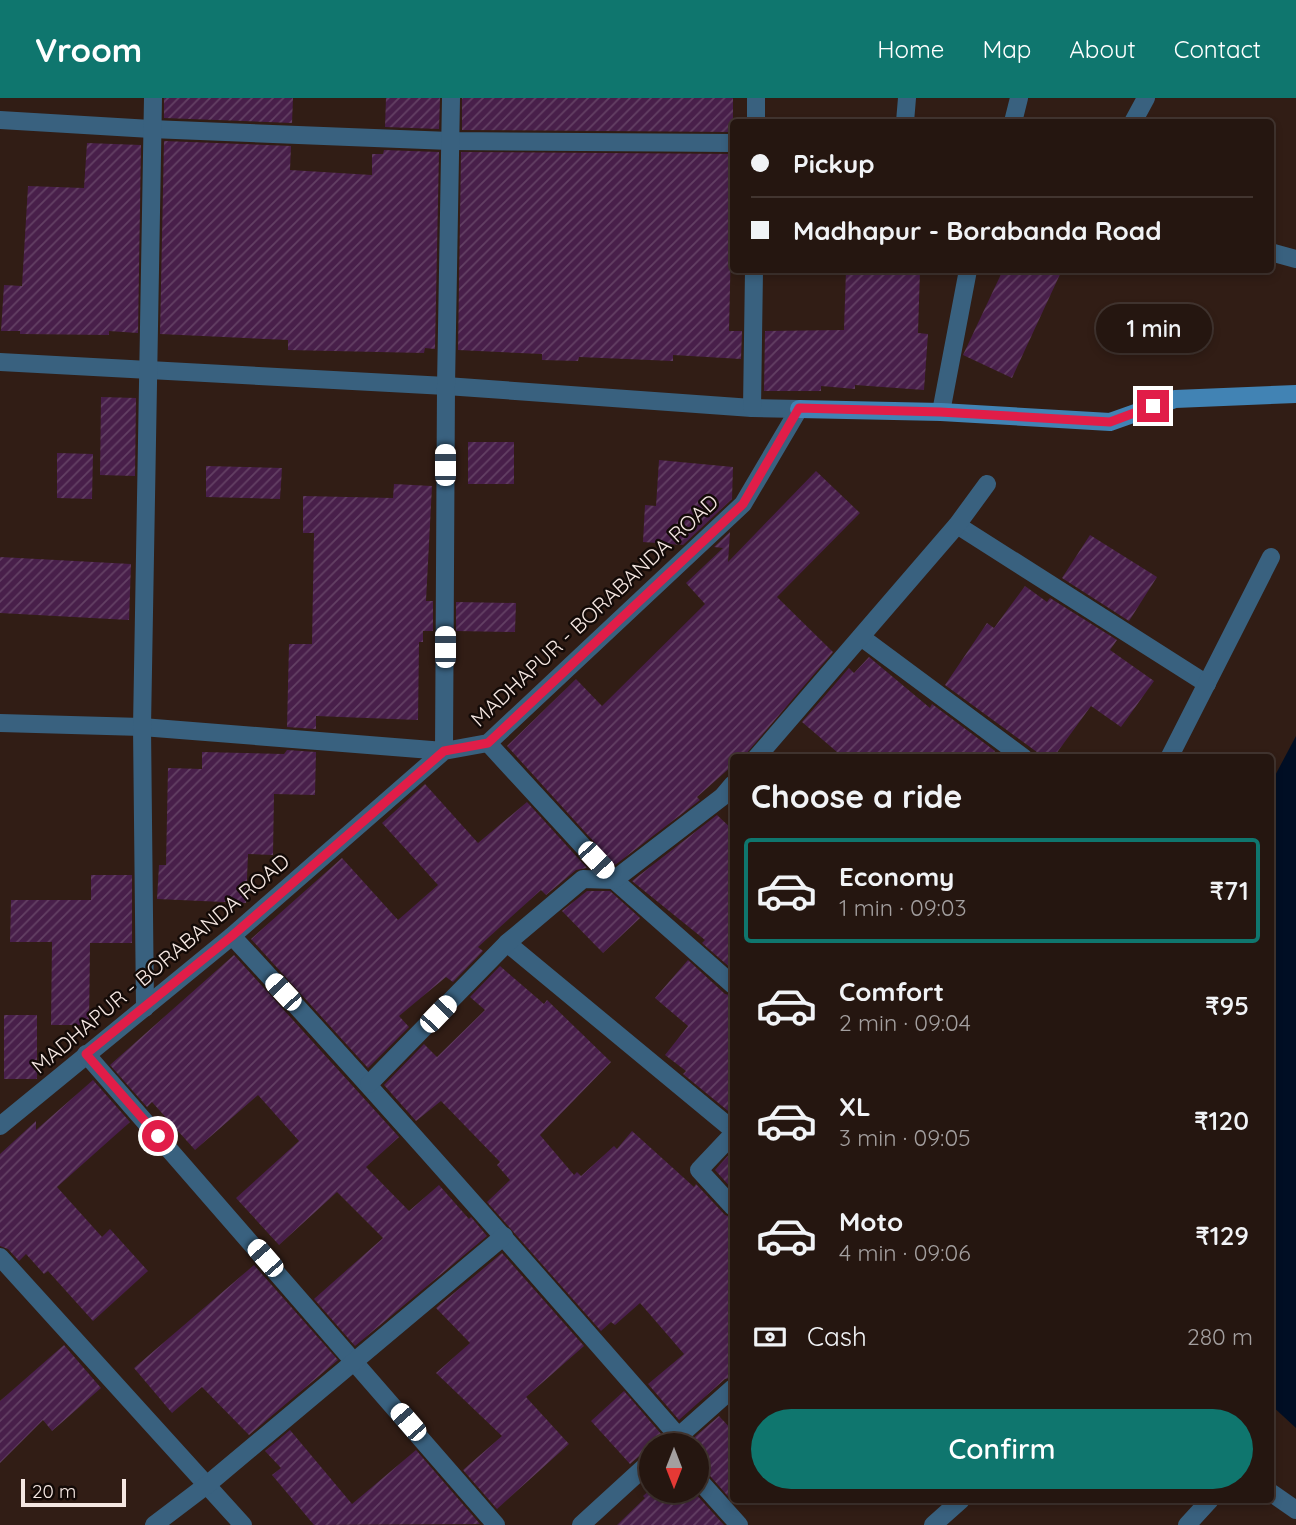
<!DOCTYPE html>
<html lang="en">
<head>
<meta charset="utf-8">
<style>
  body { margin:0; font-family:Quicksand,sans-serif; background:#31231e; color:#f1f3f6; height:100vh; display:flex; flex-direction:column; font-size:26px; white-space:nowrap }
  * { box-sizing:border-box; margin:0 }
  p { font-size:23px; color:#a39f9f }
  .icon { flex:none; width:38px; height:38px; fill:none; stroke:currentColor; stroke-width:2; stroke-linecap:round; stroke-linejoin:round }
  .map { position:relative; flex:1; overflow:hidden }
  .drawer { position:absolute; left:730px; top:656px; width:544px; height:749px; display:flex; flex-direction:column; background:#251610; border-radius:7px; box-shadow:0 4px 10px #0003,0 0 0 2px #423530 }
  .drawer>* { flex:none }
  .hud { position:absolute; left:730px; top:21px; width:544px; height:154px; border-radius:7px; box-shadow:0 4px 10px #0003,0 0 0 2px #423530; display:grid; align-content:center; height:154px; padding:0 21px; background:#251610 }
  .needle { width:46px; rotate:180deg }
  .controls { position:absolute; left:639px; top:1335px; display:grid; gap:14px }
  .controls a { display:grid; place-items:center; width:70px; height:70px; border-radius:50%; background:#251610; box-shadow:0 4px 10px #0003,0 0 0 2px #423530; font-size:35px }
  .scale { position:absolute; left:21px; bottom:18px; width:105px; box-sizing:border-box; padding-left:7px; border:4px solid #f5e7e2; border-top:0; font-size:19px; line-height:24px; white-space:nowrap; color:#f5e7e2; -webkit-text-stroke:5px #130a07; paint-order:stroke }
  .end { position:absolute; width:32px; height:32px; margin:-16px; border:9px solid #e11d48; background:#fff; box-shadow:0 0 0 4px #fff }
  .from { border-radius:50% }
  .bubble { position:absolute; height:49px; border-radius:24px; background:#251610; box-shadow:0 4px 10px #0003,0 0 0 2px #423530; font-size:23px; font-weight:600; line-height:49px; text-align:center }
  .car { position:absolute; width:21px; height:42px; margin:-21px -10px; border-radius:9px; box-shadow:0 0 5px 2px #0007; background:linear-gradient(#fff 24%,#345 0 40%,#fff 0 76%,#345 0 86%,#fff 0) }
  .hud b { display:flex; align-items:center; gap:24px; height:66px; font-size:26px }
  .hud b+b { border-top:2px solid #423530 }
  .hud i { width:18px; height:18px; background:#f1f3f6 }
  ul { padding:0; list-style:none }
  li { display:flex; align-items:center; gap:21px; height:105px; margin:0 14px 10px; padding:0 7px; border:4px solid transparent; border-radius:7px }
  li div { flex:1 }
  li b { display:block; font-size:26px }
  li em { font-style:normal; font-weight:600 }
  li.current { border-color:#0f766e }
  li>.icon { width:63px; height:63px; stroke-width:1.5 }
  h2 { padding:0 21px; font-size:32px; line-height:84px }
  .pay { display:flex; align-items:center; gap:18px; height:77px; padding:0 21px; font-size:26px }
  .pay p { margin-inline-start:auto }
  .button { display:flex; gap:14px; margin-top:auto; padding:14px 21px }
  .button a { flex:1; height:80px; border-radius:42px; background:#0f766e; color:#fff; font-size:28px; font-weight:600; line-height:80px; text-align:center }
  header { display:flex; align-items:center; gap:42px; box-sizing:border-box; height:98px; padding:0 35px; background:#0f766e; color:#fff }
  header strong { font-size:33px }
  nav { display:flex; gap:38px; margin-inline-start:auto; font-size:24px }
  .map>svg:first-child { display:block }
</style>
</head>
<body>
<header>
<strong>Vroom</strong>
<nav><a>Home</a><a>Map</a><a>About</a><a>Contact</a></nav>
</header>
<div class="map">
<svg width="1296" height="1427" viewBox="0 0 1296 1427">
  <defs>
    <pattern id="building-hatch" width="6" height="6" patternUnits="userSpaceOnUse" patternTransform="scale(1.75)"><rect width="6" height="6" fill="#481f4a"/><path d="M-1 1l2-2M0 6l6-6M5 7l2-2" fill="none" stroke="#634064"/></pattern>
  </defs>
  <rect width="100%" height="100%" fill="#311d15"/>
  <path fill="#000e24" d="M1296 638V1330L1270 1306V687Z"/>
  <g fill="url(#building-hatch)">
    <path d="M164 0H293L292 25 164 20Z"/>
    <path d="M386 0H440L439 31 385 29Z"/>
    <path d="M462 0H733V34L462 32Z"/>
    <path d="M164 43 291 48 290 72 372 77V56H383L384 52 439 54 435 251 425 250 424 255 288 252V242L160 236Z"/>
    <path d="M87 45 141 47 138 235 109 233V237L20 236V233H1L4 187 22 188 28 88 84 90Z"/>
    <path d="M461 54 733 56 729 233H742L741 261 673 257V263L579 259 578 263 542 262V256L458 252Z"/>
    <path d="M846 172H920L918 235 928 236 924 292 855 287V291L821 288V293H764L765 233 844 232Z"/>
    <path d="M1003 172H1062L1012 280 963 257Z"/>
    <path d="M101 299 136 300 135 378 100 377Z"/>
    <rect x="468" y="344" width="46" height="42"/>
    <path d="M57 355 93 356 92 401 57 400Z"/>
    <path d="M659 362 733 369 732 401 683 447 643 444 645 407 656 408Z"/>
    <path d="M206 368 282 370 280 401 206 399Z"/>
    <path d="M816 373 860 415 777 499 833 554 745 657 742 660H733V667L697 699 700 702 615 767 507 648 576 581 602 608 705 506 686 485 723 450 714 449 730 434 728 464Z"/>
    <path d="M394 386 432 388 426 503H433V533H423V544H419L418 622 316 618V631L287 629 289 546H312L314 435H303V398L393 400Z"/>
    <path d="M1090 437 1157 479 1129 523 1062 480Z"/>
    <path d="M0 459 131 466 129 522 0 515Z"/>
    <path d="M1025 488 1047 504 1050 500 1117 542 1110 552 1154 583 1121 629 1091 608 1053 660H1045L945 587 987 525 994 530Z"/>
    <path d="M456 504 516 505 515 534 456 533Z"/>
    <path d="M869 559 930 610 932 606 995 653 990 660H844L802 624 849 570 854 575Z"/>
    <path d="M287 652 316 654 315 697 274 696 273 757 248 756 246 805 157 801 159 767H166L168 670 202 671V654L284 656Z"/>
    <path d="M425 686 478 745 527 704 587 770 576 772 546 797 541 792 478 849 483 853 453 884 446 879 399 918 409 929 368 970 251 841 342 760 398 822 438 787 382 725Z"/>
    <path d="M717 717 733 732V872L702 845 705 842 632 783Z"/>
    <path d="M91 777H132V845H90L89 927H51L52 844H10L11 802H91Z"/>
    <path d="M587 793H610L640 820 603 855 562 813Z"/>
    <path d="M234 857 399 1039 366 1069 409 1113 439 1087 469 1121 471 1119 487 1138 355 1248 314 1201 383 1140 337 1094 279 1147 236 1100 299 1043 258 997 195 1052 152 1004 147 1009 110 967Z"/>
    <path d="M688 862 725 896 733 898V1017L683 976 686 973 665 957 688 928 655 900Z"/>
    <path d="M500 868 544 906 547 902 611 964 540 1037 574 1077 577 1074 581 1078 614 1048 617 1051 632 1033 694 1089 696 1086 725 1117 733 1120V1279L725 1281 679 1322 648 1286 684 1256 640 1205 615 1227 611 1224 601 1233 487 1104 510 1082 497 1067 500 1064 441 1003 416 1023 384 987 424 946 437 959 485 912 470 899Z"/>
    <rect x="4" y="917" width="33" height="64"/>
    <path d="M93 982 130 1024 57 1089 102 1139 110 1131 148 1173 93 1223 48 1173 44 1176 26 1156 19 1163 8 1151 0 1148V1056L36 1023V1032Z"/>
    <path d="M733 1052V1092L715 1072Z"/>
    <path d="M502 1155 584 1248 526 1299 569 1346 497 1411 463 1372 502 1338 436 1275 470 1245 436 1210Z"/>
    <path d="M254 1167 338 1262 249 1337 202 1289 172 1315 134 1270Z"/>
    <path d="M64 1247 101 1290 52 1333 43 1322 0 1365V1303Z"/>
    <path d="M624 1293 662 1337 659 1348H651V1352L643 1355 630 1366 591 1323Z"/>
    <path d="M719 1318 733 1333V1404L704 1371 696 1368V1348H690V1343Z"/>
    <path d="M290 1332 352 1406 416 1352 480 1426 314 1427 272 1377 281 1370 265 1353Z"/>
    <path d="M651 1391V1393H693L724 1427H617L645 1400 643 1398Z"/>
  </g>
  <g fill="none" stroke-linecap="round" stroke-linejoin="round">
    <g stroke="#39617f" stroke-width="18">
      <path d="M0 22 151 31 450 43 733 45"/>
      <path d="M756 24V0"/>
      <path d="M905 24 907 0"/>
      <path d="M1013 24 1019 0"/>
      <path d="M1133 24 1146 0"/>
      <path d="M1270 154 1296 161"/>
      <path d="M0 264 446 288 752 310 799 311 743 406 488 645 444 653 232 838 0 1028"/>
      <path d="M752 310 754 172"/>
      <path d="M941 314 968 172"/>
      <path d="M957 427 1207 586"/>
      <path d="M861 539 1024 660"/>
      <path d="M0 625 142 629 444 653 446 288 451 0"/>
      <path d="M488 645 614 782 733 887"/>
      <path d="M756 660 957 427 987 386"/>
      <path d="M1169 660 1271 459"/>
      <path d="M232 838C384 1002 531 1170 678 1338L679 1348"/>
      <path d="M507 845 733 1032"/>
      <path d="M145 910 142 629 153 0"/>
      <path d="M86 956 496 1427"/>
      <path d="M369 986 507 845 583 781 614 782 722 699 733 686"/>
      <path d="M733 1036 699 1072 733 1109"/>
      <path d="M0 1159 243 1427"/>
      <path d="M670 1346 733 1290"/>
      <path d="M696 1379 739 1427"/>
      <path d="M1270 1394 1296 1412"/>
      <path d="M154 1427 208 1386 504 1138"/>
      <path d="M581 1427 651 1363"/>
      <path d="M933 1427 961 1402"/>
      <path d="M1187 1427 1210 1402"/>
    </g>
    <path stroke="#4183b4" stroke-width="18" d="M799 311 941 314 1110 324 1175 301 1296 296"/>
  </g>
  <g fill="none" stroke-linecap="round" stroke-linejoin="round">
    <path stroke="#e11d48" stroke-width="9" d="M158 1038 86 956 232 838 444 653 488 645 743 406 799 310 940 314 1110 324 1153 308"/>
  </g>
  <g text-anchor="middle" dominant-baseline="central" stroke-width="5" stroke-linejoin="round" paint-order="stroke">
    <g font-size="21" fill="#f5e7e2" stroke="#130a07">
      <text transform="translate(594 512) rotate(-43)">MADHAPUR - BORABANDA ROAD</text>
      <text transform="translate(160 865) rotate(-40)">MADHAPUR - BORABANDA ROAD</text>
    </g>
  </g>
</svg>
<div class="controls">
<a><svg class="needle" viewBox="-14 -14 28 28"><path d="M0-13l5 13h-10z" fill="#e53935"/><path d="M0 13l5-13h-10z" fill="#a39f9f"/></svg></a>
</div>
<div class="scale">20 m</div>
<i class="end from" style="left:158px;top:1038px"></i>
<i class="end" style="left:1153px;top:308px"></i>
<div class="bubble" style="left:1096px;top:206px;width:116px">1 min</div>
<i class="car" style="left:445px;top:367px;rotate:0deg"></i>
<i class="car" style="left:445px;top:549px;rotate:0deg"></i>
<i class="car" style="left:596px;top:762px;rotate:137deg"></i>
<i class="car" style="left:283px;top:894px;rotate:317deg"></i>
<i class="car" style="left:438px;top:916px;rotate:44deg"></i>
<i class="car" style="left:265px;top:1160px;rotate:319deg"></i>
<i class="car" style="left:408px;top:1324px;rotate:319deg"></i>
<div class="hud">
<b><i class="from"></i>Pickup</b>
<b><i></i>Madhapur - Borabanda Road</b>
</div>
<section class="drawer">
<h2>Choose a ride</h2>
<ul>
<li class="current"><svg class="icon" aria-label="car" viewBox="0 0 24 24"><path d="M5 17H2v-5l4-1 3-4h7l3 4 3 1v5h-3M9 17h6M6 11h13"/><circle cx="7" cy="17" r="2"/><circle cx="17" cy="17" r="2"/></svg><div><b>Economy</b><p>1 min · 09:03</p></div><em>₹71</em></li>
<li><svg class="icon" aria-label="car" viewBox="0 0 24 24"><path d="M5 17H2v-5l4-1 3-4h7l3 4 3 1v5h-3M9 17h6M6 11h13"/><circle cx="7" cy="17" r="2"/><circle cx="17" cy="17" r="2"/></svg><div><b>Comfort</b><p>2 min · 09:04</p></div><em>₹95</em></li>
<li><svg class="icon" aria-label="car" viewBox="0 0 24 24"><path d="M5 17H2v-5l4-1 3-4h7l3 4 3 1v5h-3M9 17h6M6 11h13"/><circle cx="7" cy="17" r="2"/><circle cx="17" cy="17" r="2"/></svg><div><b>XL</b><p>3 min · 09:05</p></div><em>₹120</em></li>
<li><svg class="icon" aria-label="car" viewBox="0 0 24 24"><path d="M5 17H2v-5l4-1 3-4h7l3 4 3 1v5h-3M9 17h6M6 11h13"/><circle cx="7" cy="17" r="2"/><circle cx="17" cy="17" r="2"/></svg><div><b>Moto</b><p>4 min · 09:06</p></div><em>₹129</em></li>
</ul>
<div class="pay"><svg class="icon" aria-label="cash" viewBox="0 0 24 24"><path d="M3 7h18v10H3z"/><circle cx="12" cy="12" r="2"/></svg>Cash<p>280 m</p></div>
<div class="button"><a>Confirm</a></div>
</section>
</div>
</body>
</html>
